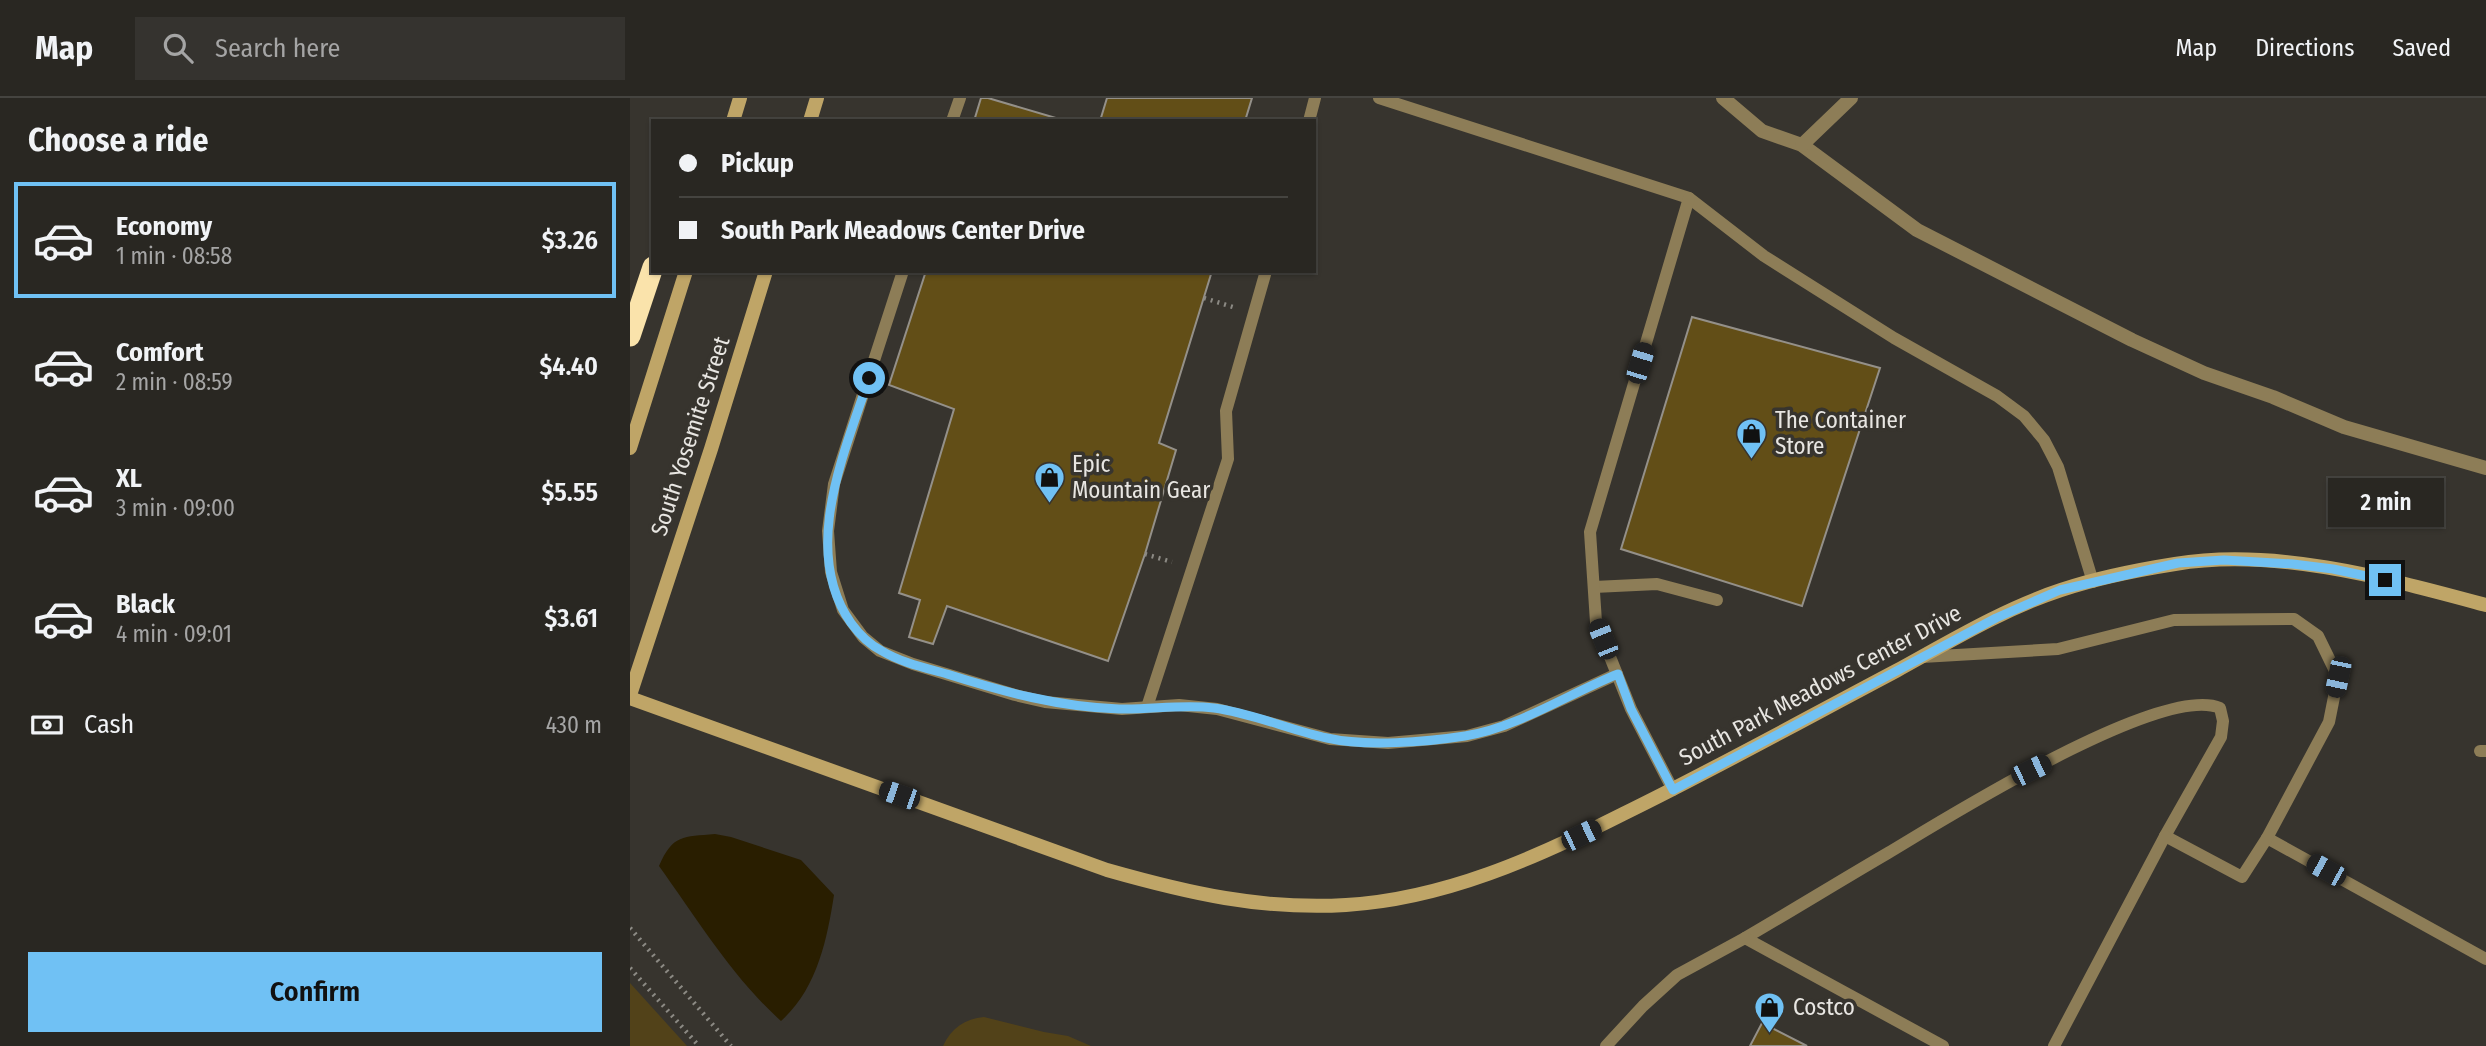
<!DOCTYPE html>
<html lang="en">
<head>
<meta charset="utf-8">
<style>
  body { margin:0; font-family:"Fira Sans Condensed",sans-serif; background:#35332f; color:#f1f3f6; height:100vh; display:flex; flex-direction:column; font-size:26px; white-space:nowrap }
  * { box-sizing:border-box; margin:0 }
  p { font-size:23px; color:#a5a5a5 }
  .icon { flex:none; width:38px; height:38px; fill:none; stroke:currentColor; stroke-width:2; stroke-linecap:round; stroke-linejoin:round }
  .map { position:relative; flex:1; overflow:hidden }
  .side { display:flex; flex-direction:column; background:#292722; width:630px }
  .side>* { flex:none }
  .guide { position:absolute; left:21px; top:21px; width:665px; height:154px; border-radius:0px; box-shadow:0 2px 5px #0004,0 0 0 2px #454440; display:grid; align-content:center; height:154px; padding:0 28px; background:#292722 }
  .end { position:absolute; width:32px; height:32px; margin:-16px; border:9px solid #70c1f4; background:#111; box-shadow:0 0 0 4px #111 }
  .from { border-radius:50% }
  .bubble { position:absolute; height:49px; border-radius:0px; background:#292722; box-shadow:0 2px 5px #0004,0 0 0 2px #454440; font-size:23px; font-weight:600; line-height:49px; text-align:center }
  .car { position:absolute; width:21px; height:42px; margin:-21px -10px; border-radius:9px; box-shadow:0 0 5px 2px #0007; background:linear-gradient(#222 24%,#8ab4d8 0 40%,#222 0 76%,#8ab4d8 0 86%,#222 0) }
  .guide b { display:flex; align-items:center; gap:24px; height:66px; font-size:26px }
  .guide b+b { border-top:2px solid #454440 }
  .guide i { width:18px; height:18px; background:#f1f3f6 }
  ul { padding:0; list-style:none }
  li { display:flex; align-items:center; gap:21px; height:116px; margin:0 14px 10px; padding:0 14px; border:4px solid transparent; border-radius:0px }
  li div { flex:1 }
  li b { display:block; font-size:26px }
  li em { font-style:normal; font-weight:600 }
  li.current { border-color:#70c1f4 }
  li>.icon { width:63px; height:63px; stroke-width:1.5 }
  h2 { padding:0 28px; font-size:32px; line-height:84px }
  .pay { display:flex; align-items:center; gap:18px; height:77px; padding:0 28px; font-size:26px }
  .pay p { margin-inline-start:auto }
  .cta { display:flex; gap:14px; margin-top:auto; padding:14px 28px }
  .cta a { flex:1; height:80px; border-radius:0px; background:#70c1f4; color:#111; font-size:28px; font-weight:600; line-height:80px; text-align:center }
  header { display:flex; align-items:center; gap:42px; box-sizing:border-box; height:98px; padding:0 35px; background:#292722; border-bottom:2px solid #454440 }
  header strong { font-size:33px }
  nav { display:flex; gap:38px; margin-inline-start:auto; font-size:24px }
  .search { width:490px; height:63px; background:#35332f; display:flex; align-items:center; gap:18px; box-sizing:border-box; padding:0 24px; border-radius:0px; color:#a5a5a5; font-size:26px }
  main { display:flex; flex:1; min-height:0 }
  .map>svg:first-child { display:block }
</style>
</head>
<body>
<header>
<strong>Map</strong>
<div class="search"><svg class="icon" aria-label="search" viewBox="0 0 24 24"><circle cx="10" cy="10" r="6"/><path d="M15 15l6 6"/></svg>Search here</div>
<nav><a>Map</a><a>Directions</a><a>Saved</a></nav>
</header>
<main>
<section class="side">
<h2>Choose a ride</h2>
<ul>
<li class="current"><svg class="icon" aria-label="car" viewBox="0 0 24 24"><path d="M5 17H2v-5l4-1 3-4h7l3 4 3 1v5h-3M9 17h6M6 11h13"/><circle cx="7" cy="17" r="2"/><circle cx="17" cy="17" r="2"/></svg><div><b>Economy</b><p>1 min · 08:58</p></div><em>$3.26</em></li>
<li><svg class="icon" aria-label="car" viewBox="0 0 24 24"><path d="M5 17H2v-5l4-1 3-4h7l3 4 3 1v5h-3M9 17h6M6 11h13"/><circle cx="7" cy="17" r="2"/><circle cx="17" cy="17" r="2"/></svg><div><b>Comfort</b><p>2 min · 08:59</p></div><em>$4.40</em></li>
<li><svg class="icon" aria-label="car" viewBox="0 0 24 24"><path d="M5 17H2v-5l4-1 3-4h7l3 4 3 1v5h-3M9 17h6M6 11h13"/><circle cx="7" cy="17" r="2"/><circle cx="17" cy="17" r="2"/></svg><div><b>XL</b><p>3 min · 09:00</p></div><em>$5.55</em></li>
<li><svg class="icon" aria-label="car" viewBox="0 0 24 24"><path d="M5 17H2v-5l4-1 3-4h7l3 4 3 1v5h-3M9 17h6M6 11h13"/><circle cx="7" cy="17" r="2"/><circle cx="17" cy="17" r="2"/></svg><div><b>Black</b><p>4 min · 09:01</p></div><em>$3.61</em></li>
</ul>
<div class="pay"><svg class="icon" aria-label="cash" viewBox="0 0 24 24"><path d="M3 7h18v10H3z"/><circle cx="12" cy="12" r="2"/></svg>Cash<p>430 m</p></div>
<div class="cta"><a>Confirm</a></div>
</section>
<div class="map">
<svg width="1856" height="948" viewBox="0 0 1856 948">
  <rect width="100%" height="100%" fill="#37342e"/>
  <g fill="#524219">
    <path d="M0 885 57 948H0Z"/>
    <path d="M354 919 414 934 438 938 461 948H313C321 930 335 921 354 919Z"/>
  </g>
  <path fill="#291e00" d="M85 736 101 739 171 762 204 797C197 842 187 891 151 923 103 880 67 821 29 768 43 736 53 739 85 736Z"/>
  <g fill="#624e17" stroke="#949089" stroke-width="2">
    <path d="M351 0H358L436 23H344Z"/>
    <path d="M477 0H622L615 23H470Z"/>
    <path d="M296 173H582L529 345 546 352 515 456 478 563 317 508 303 546 279 539 290 502 269 495 324 311 259 287Z"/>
    <path d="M1062 219 1250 270 1172 508 991 451Z"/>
    <path d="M1132 925 1177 948H1120Z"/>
  </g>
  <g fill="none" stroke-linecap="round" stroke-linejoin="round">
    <g stroke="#8c8a84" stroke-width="4.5" stroke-dasharray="2 5" stroke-linecap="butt">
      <path d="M574 200 606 210"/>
      <path d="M515 456 542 464"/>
      <path d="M0 830 101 948"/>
      <path d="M0 870 69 948"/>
    </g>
    <g stroke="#8d7d57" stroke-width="12">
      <path d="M749 0 1059 100 1134 158 1264 240 1367 298 1394 318 1414 342 1428 369 1463 484"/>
      <path d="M322 23 330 0"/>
      <path d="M679 23 685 0"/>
      <path d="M273 173 204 386 198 433 201 474 213 512 233 539 250 553 283 566 385 597 415 604 492 611 549 607 587 611 700 641 758 645 837 638 874 628 987 576"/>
      <path d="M964 489 1027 486 1087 502"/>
      <path d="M517 609 598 361 596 313 636 173"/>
      <path d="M1850 653H1856"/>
      <path d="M1043 692 1001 611 966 524 960 434 1059 100"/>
      <path d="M1637 740 1856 861"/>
      <path d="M1115 840C1163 812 1210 783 1258 755 1315 721 1531 585 1590 610L1593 623 1591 639 1535 738 1612 779 1637 740 1699 624 1708 579 1688 538 1664 521 1544 522 1428 551 1292 559"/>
      <path d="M976 948 1013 908 1047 877 1115 840 1313 948"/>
      <path d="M1424 948 1535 738"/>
    </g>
    <g stroke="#8d7d57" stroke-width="14">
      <path d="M1093 0 1132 33 1172 47 1287 132 1502 242 1574 275 1643 299 1714 329 1856 370"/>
      <path d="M1172 47 1221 0"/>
    </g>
    <g stroke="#bfa567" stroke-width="14">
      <path d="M103 23 110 0"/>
      <path d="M180 23 187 0"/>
      <path d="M0 350 56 173"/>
      <path d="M0 597 81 351 136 173"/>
      <path d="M0 600 477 772C558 795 631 812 716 807 814 801 906 760 993 716 1085 671 1175 621 1266 573 1319 544 1373 511 1431 492 1467 480 1507 472 1545 466 1646 449 1759 481 1856 507"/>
    </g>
    <path stroke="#fae3ab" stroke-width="21" d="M0 238 23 169"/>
  </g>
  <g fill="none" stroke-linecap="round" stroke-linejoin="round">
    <path stroke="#70c1f4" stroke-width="9" d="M239 280C215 354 170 452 221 525 229 536 240 547 252 553 272 565 296 570 317 576 374 594 429 609 489 611 521 612 552 606 584 610 622 615 660 632 697 640 736 649 796 644 835 638 887 630 938 596 988 576L1001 611 1043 692 1366 520 1430 492 1548 465 1594 462 1663 466 1703 471 1755 482"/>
  </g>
  <defs>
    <symbol id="shop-pin" viewBox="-11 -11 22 30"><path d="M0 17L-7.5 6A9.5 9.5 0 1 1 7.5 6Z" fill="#70c1f4" stroke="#37342e"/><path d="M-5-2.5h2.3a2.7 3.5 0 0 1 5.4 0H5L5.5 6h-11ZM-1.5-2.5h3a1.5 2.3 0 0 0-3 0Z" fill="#111"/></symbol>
  </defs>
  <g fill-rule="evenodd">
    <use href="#shop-pin" x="1104" y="318" width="35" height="47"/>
    <use href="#shop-pin" x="402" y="362" width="35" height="47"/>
    <use href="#shop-pin" x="1122" y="892" width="35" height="47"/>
  </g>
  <g text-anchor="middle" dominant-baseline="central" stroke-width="7" stroke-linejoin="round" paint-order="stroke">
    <g font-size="23" fill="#e8e6e2" stroke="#37342e" text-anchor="start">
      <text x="1145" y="322">The Container<tspan x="1145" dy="26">Store</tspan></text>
      <text x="442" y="366">Epic<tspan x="442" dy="26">Mountain Gear</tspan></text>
      <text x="1163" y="909">Costco</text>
    </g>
    <g font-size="23" fill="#e8e6e2" stroke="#37342e">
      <text transform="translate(60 338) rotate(-72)">South Yosemite Street</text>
      <text transform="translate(1190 587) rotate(-28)">South Park Meadows Center Drive</text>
    </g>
  </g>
</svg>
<i class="end from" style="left:239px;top:280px"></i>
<i class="end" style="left:1755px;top:482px"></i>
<div class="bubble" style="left:1698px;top:380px;width:116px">2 min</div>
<i class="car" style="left:1010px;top:265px;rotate:17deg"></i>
<i class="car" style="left:973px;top:541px;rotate:338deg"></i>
<i class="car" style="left:1708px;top:579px;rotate:192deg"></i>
<i class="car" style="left:1401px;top:672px;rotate:64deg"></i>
<i class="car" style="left:269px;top:697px;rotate:289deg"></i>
<i class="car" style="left:951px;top:737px;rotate:64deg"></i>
<i class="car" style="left:1696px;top:772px;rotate:299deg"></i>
<div class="guide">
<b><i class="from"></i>Pickup</b>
<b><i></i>South Park Meadows Center Drive</b>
</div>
</div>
</main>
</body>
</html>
